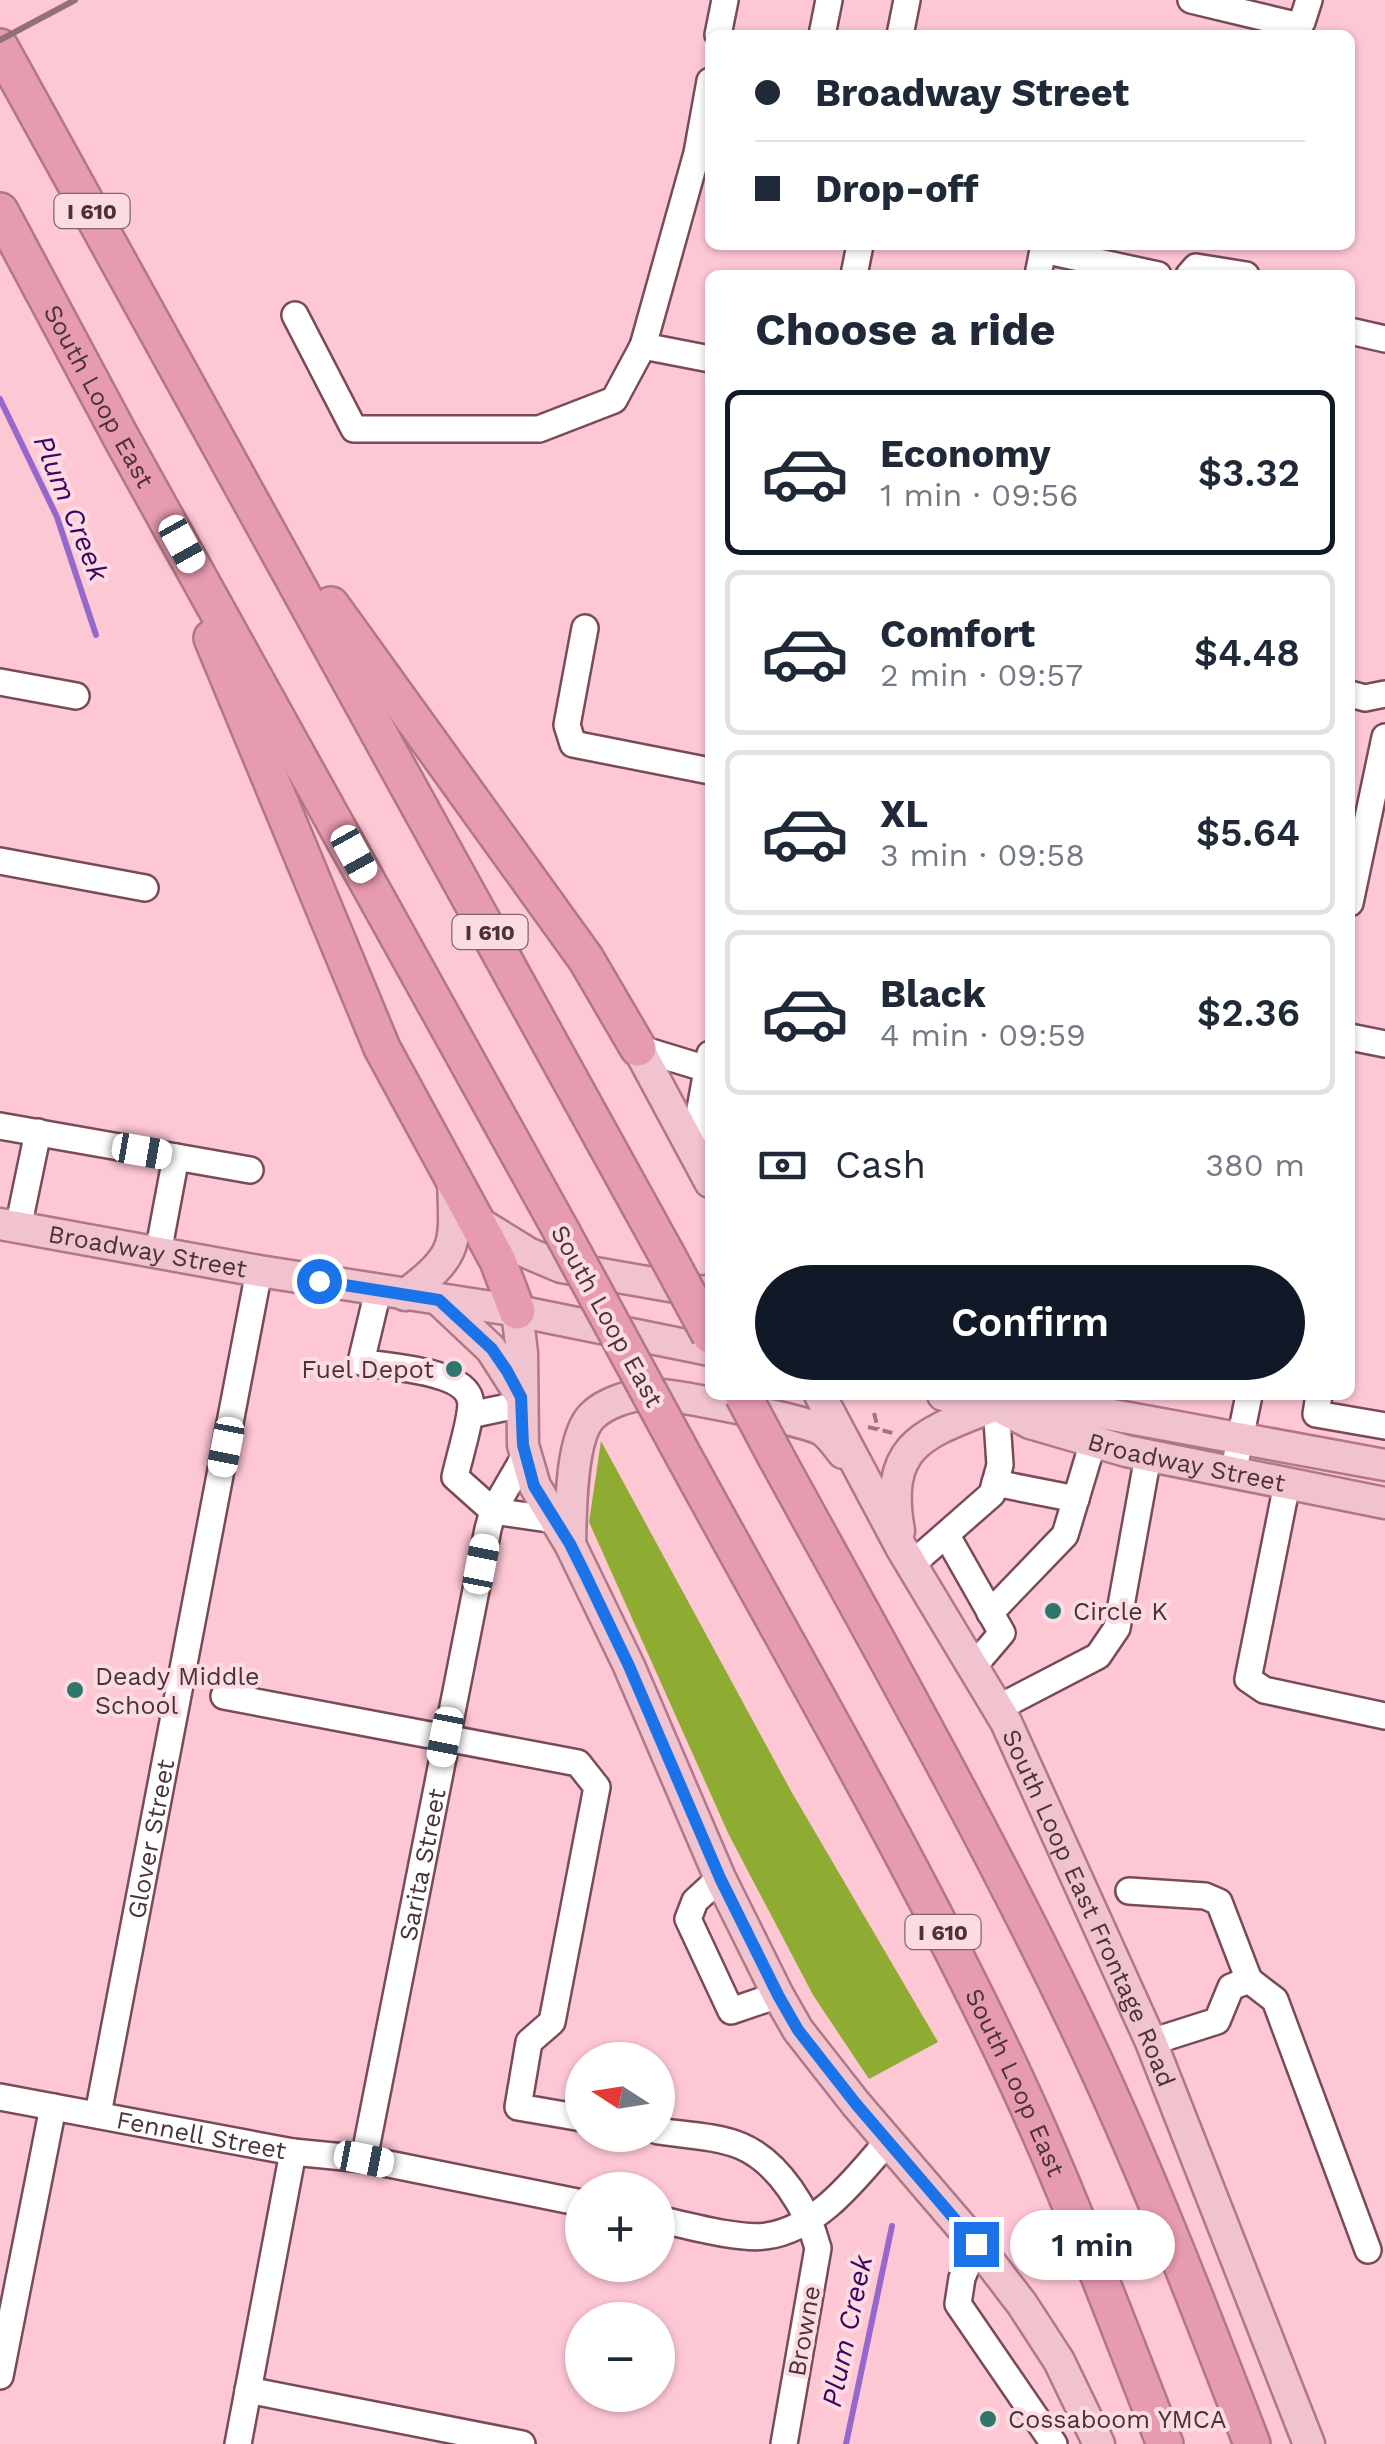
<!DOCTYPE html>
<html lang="en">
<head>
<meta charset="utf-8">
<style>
  body { margin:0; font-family:"Work Sans",sans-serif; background:#f6f6f7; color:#1f2937; height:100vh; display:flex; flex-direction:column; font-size:38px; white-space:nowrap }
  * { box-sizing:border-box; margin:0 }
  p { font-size:32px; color:#747a83 }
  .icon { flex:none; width:55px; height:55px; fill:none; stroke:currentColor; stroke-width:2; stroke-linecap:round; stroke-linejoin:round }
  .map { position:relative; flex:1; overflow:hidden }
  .panel { position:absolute; left:705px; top:270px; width:650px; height:1130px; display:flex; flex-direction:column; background:#fff; border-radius:15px; box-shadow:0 2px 8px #0004 }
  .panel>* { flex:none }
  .guide { position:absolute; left:705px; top:30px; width:650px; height:220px; border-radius:15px; box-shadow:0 2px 8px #0004; display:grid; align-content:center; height:220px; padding:0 50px; background:#fff }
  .needle { width:65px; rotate:282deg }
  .buttons { position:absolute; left:565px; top:2042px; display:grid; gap:20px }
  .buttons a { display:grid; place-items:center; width:110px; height:110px; border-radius:50%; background:#fff; box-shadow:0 2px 8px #0004; font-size:50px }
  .end { position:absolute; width:45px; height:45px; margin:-22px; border:12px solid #1a73e8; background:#fff; box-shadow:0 0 0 5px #fff }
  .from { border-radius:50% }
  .bubble { position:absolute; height:70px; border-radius:35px; background:#fff; box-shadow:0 2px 8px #0004; font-size:32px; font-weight:600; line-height:70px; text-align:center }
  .car { position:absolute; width:30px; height:60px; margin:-30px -15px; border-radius:12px; box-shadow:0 0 8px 2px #0007; background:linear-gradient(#fff 24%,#345 0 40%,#fff 0 76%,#345 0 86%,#fff 0) }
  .guide b { display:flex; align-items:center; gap:35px; height:95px; font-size:38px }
  .guide b+b { border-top:2px solid #e0e1e3 }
  .guide i { width:25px; height:25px; background:#1f2937 }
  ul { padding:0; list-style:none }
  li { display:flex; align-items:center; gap:30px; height:165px; margin:0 20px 15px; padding:0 30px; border:5px solid #e0e1e3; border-radius:15px }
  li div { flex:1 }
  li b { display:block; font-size:38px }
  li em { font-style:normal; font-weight:600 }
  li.on { border-color:#111827 }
  li>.icon { width:90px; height:90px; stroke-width:1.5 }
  h2 { padding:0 50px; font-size:45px; line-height:120px }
  .pay { display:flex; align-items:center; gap:25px; height:110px; padding:0 50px; font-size:38px }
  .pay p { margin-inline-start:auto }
  .cta { display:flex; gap:20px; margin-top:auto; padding:20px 50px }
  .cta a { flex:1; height:115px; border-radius:60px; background:#111827; color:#fff; font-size:40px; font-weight:600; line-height:115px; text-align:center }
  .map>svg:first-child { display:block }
</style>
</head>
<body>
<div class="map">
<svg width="1385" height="2444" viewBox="0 0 1385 2444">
  <rect width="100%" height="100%" fill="#fec7d4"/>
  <path fill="#8dac31" d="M601 1441 791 1791 938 2042 869 2079 813 1995 729 1835 589 1522Z"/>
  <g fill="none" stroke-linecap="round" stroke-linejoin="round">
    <g stroke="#9568cc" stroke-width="6">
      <path d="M0 399 57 517 96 635"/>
      <path d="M846 2444 892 2226"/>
    </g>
    <defs>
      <g id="minor">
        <path d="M1191 0 1295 25 1302 22 1309 0"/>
        <path d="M718 35 725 0"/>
        <path d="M822 35 829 0"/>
        <path d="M900 35 907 0"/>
        <path d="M1043 250 1158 275"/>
        <path d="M854 275 860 245"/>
        <path d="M1038 275 1044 245"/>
        <path d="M1189 275 1196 267 1246 275"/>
        <path d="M295 315 354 429H539L614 400 643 346 697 153 710 81"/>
        <path d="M1350 331 1385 339"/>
        <path d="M643 346 710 359"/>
        <path d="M585 628 567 725 573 744 710 771"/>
        <path d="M0 682 76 696"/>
        <path d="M1350 694 1365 698 1385 694"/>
        <path d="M0 861 145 888"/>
        <path d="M1350 903 1385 737"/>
        <path d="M1350 1037 1385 1044"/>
        <path d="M638 1048 707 1069"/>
        <path d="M710 1054 700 1109 710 1129"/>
        <path d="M0 1126 250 1170"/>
        <path d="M18 1228 38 1132"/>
        <path d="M158 1253 176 1157"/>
        <path d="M378 1291 361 1362C387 1367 463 1370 470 1399 474 1412 458 1461 455 1477L493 1511"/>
        <path d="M1319 1395 1316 1414 1385 1426"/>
        <path d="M470 1415 522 1404"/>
        <path d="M1233 1474 1249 1395"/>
        <path d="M995 1483 1076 1499"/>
        <path d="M1287 1484 1248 1679 1264 1690 1385 1716"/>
        <path d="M493 1511 555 1520"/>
        <path d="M947 1536 1002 1633 973 1667"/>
        <path d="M911 1565 992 1494 1000 1465 996 1405"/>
        <path d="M990 1613 1065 1535 1093 1442"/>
        <path d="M224 1696 578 1763 597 1787 552 2022 529 2042 518 2107 582 2118"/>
        <path d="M998 1708 1098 1656 1117 1628 1148 1456"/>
        <path d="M720 1878 695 1901 688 1919 731 2011 778 1995"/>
        <path d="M1129 1891 1205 1896 1219 1902 1249 1980 1275 2000 1368 2250"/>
        <path d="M1151 2042 1217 2021 1231 1987 1249 1980"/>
        <path id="s1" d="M0 2097 293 2152 364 2159 582 2203"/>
        <path id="s2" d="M98 2114 259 1271"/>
        <path d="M658 2131C684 2135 717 2136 741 2146 779 2162 808 2210 818 2248L784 2444"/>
        <path id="s3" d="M364 2159 488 1529 493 1511 526 1454"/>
        <path d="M658 2219C686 2225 739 2240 766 2236 818 2229 857 2177 888 2141"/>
        <path d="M976 2244 962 2278 958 2304 1054 2444"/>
        <path d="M0 2376 53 2107"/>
        <path d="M248 2390 522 2444"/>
        <path d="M238 2444 293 2152"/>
      </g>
      <g id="major">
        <path d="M638 1048 710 1182"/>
        <path d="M476 1221 528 1253 561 1267 704 1292 710 1290"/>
        <path id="s4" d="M0 1224 259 1271 517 1311 710 1350"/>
        <path d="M405 1295C460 1253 455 1246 453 1178"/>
        <path d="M439 1300 491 1349 521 1396"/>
        <path d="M517 1311 522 1353 523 1445 535 1486 570 1544 629 1666 720 1878 778 1995 798 2030 856 2104 976 2244 1022 2304 1059 2361 1099 2444"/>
        <path id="s5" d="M820 1395 902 1549 1006 1722 1151 2042 1309 2444"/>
        <path d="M943 1395 996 1405 1036 1401 1385 1465"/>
        <path id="s6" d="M996 1405 1030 1423 1126 1451 1385 1503"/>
        <path d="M899 1531C883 1442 926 1433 996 1405"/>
        <path d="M570 1544C571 1514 570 1438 592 1416 605 1403 630 1395 648 1394 670 1393 804 1420 822 1430 830 1435 837 1446 843 1453"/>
      </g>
      <g id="highway">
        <path d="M0 47 668 1257"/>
        <path id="s7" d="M0 211 123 441 563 1234"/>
        <path d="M331 605 586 959 638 1048"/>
        <path d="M212 638 382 1048 498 1261 517 1311"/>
        <path id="s8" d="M676 1442C785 1642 900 1839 999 2044 1062 2174 1112 2310 1165 2444"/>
        <path d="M776 1457C878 1643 982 1827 1074 2018 1141 2157 1197 2301 1252 2444"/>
      </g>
    </defs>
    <use href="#minor" stroke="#794b57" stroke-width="30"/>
    <use href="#major" stroke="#b07786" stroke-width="35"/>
    <use href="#highway" stroke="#b07786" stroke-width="40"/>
    <g stroke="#9b767f" stroke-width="4" stroke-dasharray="10 5" stroke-linecap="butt">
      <path d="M874 1413 878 1429"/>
      <path d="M868 1427 893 1433"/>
    </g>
    <use href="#minor" stroke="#fff" stroke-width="25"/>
    <use href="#major" stroke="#f1c3cf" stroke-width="30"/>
    <use href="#highway" stroke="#e79baf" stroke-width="35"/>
    <path stroke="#936f78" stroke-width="6" d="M0 40 75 0"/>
    <defs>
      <g id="highway-bridge">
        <path d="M563 1234 676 1442"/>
        <path d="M668 1257 710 1335"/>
        <path d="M743 1395 776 1457"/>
      </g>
    </defs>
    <use href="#highway-bridge" stroke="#b07786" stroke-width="40" stroke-linecap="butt"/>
    <use href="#highway-bridge" stroke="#e79baf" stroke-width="35"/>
  </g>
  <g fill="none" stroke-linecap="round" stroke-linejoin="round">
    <path stroke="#1a73e8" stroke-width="12" d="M319 1281 439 1300 492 1349 507 1371 521 1397 523 1445 534 1486 570 1544 585 1574 629 1666 720 1878 778 1995 798 2030 856 2104 976 2244"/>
  </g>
  <g fill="#30766c" stroke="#fddbe3" stroke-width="4">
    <circle cx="454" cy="1369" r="10"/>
    <circle cx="1053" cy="1611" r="10"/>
    <circle cx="75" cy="1690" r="10"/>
    <circle cx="988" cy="2419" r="10"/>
  </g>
  <g text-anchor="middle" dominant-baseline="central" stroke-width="8" stroke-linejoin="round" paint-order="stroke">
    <g fill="#fddbe3" stroke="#7f656c" stroke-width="2.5">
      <rect x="54.5" y="194" width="75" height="34" rx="8"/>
      <rect x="452.5" y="915" width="75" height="34" rx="8"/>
      <rect x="905.5" y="1915" width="75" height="34" rx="8"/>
    </g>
    <g font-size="22" font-weight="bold" fill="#493339">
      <text x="92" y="211">I 610</text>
      <text x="490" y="932">I 610</text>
      <text x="943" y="1932">I 610</text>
    </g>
    <g font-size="25" fill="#493339" stroke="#fddbe3">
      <text stroke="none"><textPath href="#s7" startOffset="210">South Loop East</textPath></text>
      <text stroke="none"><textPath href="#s4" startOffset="150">Broadway Street</textPath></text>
      <text transform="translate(607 1316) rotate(61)">South Loop East</text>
      <text stroke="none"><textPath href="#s6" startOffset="200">Broadway Street</textPath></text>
      <text stroke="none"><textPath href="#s2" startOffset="280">Glover Street</textPath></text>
      <text stroke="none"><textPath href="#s3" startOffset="300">Sarita Street</textPath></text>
      <text stroke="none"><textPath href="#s5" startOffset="580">South Loop East Frontage Road</textPath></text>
      <text stroke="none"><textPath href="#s8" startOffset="725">South Loop East</textPath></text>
      <text stroke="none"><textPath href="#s1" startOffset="205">Fennell Street</textPath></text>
      <text transform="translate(804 2331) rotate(-80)">Browne</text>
    </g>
    <g font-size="25" fill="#493339" stroke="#fddbe3" text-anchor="start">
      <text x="434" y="1369" text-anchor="end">Fuel Depot</text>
      <text x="1073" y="1611">Circle K</text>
      <text x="95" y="1676">Deady Middle<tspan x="95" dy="29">School</tspan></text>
      <text x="1008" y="2419">Cossaboom YMCA</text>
    </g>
    <g font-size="28" font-style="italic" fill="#3a0463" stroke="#fddbe3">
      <text transform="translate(71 508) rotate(68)">Plum Creek</text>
      <text transform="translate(847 2331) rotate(-78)">Plum Creek</text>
    </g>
  </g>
</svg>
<div class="buttons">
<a><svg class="needle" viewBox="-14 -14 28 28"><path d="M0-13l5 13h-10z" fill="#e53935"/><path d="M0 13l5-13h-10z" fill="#747a83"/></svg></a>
<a>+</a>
<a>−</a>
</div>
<i class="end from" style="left:319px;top:1281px"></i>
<i class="end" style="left:976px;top:2244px"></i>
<div class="bubble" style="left:1010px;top:2210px;width:165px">1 min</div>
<i class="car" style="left:182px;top:544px;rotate:151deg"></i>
<i class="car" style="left:354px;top:854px;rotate:151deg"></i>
<i class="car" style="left:142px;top:1151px;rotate:100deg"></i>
<i class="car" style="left:226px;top:1447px;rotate:191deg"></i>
<i class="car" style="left:481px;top:1564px;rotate:11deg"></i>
<i class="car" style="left:445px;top:1737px;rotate:191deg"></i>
<i class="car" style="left:364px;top:2159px;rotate:101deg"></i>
<div class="guide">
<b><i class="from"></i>Broadway Street</b>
<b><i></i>Drop-off</b>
</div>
<section class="panel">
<h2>Choose a ride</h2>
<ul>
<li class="on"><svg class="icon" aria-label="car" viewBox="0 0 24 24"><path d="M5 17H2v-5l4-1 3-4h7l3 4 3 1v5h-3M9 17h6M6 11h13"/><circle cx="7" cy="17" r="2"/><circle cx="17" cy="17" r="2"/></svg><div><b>Economy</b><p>1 min · 09:56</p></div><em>$3.32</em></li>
<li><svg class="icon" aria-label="car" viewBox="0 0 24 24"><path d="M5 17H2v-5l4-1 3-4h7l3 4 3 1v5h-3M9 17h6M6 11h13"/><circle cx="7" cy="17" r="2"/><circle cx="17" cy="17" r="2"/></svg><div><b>Comfort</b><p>2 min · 09:57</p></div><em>$4.48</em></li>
<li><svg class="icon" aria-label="car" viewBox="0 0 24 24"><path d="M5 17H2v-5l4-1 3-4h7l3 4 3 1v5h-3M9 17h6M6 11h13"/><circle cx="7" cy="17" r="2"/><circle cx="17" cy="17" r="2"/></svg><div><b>XL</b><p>3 min · 09:58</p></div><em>$5.64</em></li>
<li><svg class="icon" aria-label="car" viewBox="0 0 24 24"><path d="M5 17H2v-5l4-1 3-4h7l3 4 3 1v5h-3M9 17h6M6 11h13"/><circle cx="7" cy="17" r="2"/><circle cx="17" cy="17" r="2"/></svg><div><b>Black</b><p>4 min · 09:59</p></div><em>$2.36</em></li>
</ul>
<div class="pay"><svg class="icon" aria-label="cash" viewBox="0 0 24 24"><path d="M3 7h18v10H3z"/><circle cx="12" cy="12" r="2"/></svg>Cash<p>380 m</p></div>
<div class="cta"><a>Confirm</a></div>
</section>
</div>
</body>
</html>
